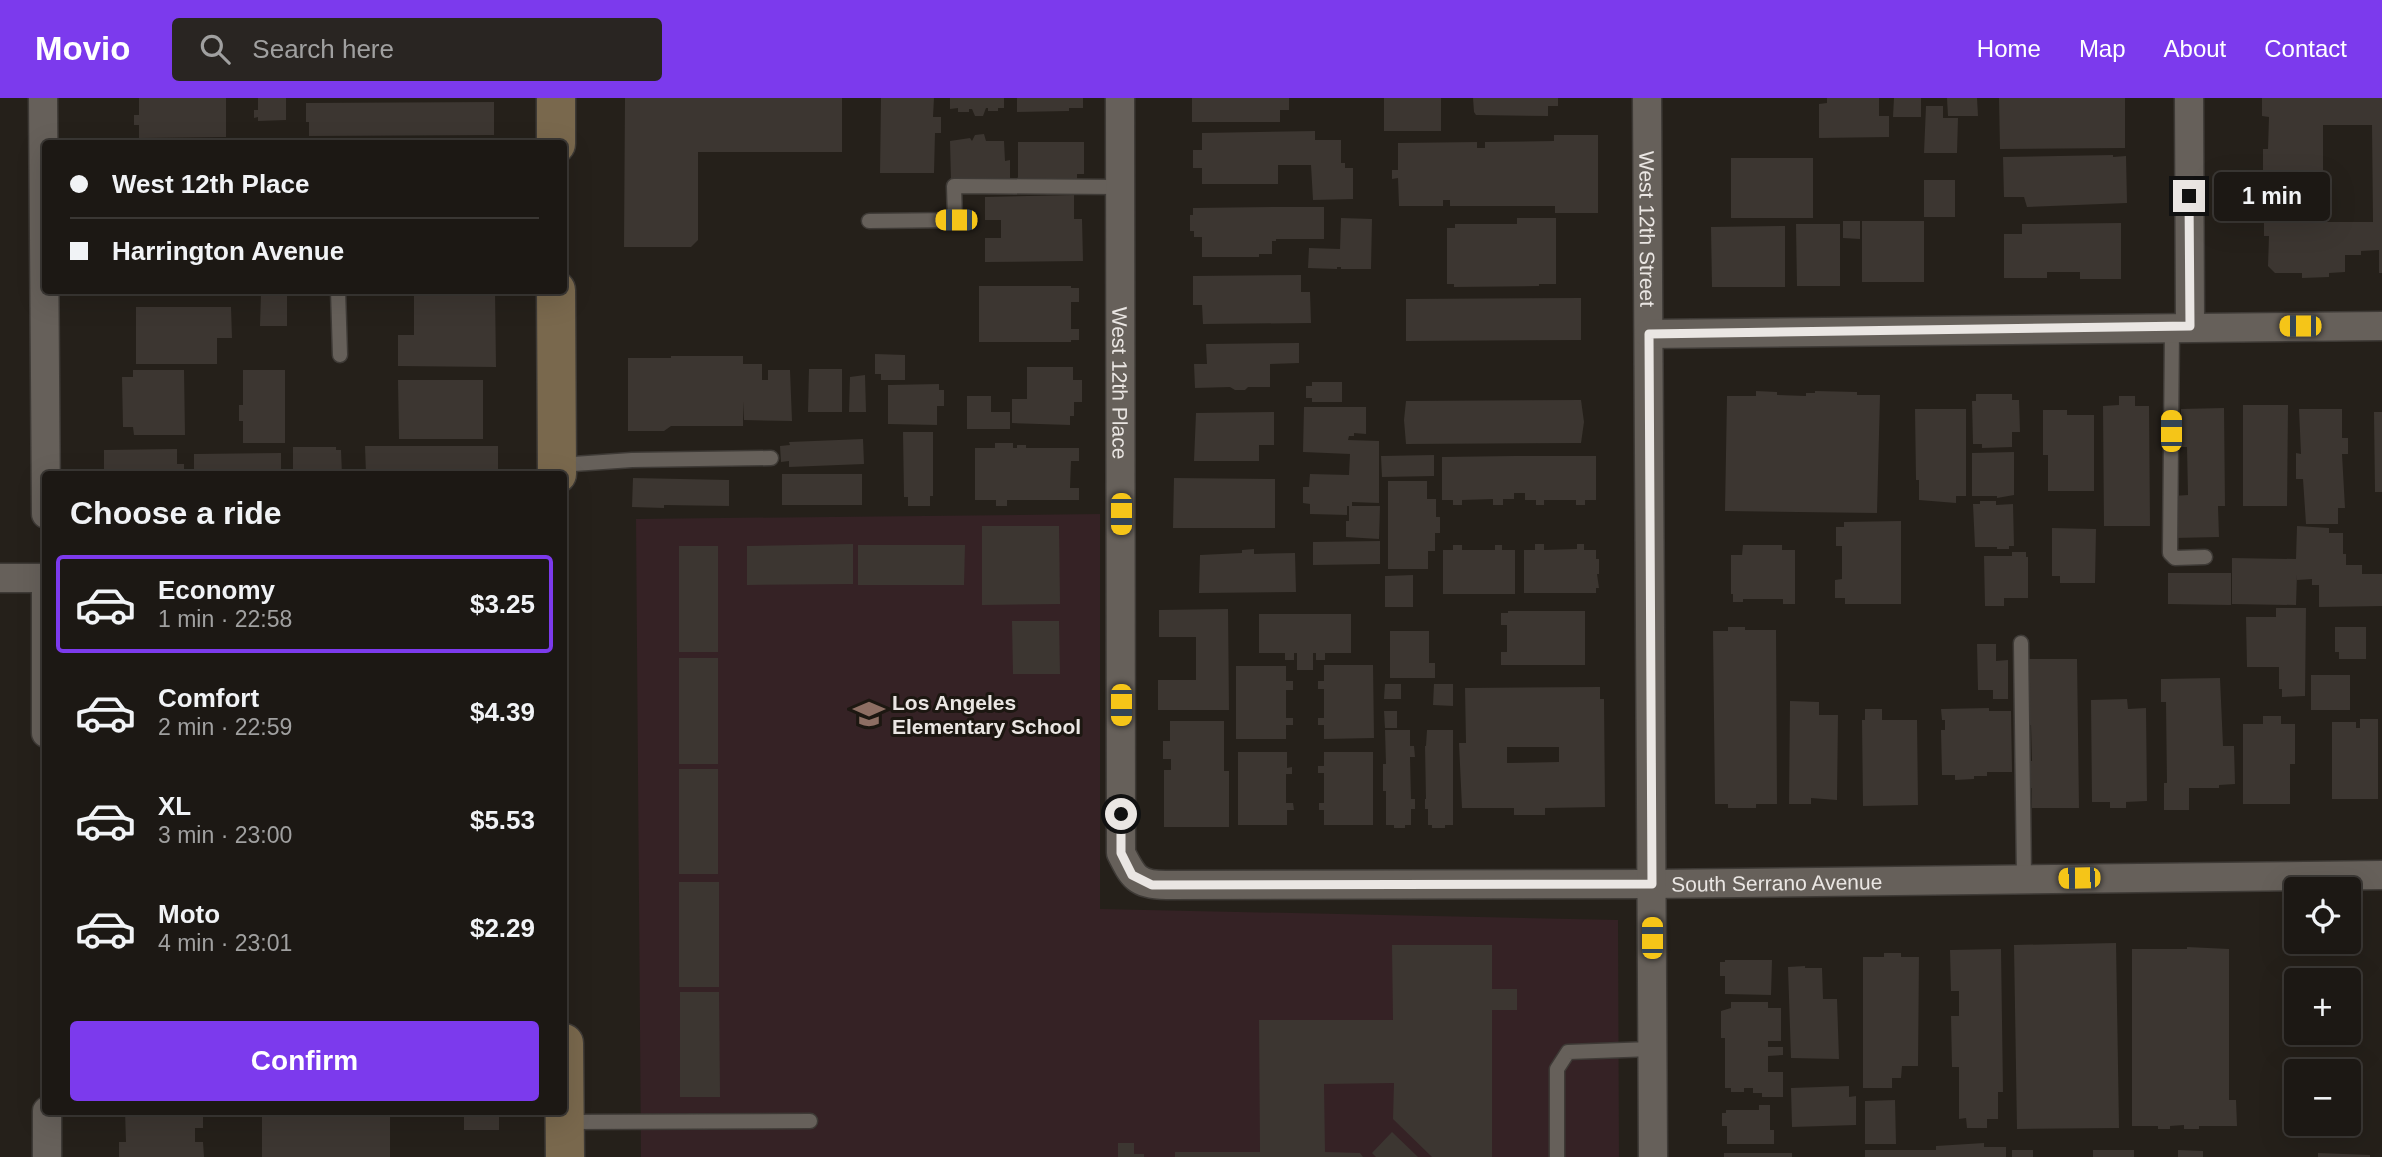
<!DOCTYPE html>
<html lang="en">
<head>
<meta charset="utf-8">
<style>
  body { margin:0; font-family:Helvetica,sans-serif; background:#292522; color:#f1f3f6; height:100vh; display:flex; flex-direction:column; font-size:26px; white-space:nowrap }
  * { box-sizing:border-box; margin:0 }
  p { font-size:23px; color:#a0a0a0 }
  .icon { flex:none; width:38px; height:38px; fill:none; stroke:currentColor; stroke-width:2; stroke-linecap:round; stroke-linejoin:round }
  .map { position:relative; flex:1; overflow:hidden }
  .panel { position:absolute; left:42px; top:373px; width:525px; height:644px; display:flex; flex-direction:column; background:#1c1814; border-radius:7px; box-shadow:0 7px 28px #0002,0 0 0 2px #3a3734 }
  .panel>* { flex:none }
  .guide { position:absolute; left:42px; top:42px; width:525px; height:154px; border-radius:7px; box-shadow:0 7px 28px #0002,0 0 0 2px #3a3734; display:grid; align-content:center; height:154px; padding:0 28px; background:#1c1814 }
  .tools { position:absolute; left:2284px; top:779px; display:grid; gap:14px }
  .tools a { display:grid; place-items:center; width:77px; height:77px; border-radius:7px; background:#1c1814; box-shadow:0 7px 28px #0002,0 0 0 2px #3a3734; font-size:35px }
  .end { position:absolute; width:32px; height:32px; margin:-16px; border:9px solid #eae6e3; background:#111; box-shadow:0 0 0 4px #111 }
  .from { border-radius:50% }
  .bubble { position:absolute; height:49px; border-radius:7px; background:#1c1814; box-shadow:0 7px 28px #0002,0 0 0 2px #3a3734; font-size:23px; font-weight:700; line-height:49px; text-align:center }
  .car { position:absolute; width:21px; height:42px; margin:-21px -10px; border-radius:9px; box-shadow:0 0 5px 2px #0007; background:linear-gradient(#f5c518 24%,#345 0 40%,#f5c518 0 76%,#345 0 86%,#f5c518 0) }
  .guide b { display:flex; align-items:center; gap:24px; height:66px; font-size:26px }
  .guide b+b { border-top:2px solid #3a3734 }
  .guide i { width:18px; height:18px; background:#f1f3f6 }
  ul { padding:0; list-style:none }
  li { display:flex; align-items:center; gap:21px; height:98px; margin:0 14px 10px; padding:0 14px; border:4px solid transparent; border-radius:7px }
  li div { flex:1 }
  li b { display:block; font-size:26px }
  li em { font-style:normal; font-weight:700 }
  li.active { border-color:#7c3aed }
  li>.icon { width:63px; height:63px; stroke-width:1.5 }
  h2 { padding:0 28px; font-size:32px; line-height:84px }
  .cta { display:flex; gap:14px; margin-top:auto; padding:14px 28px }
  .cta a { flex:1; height:80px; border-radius:7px; background:#7c3aed; color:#fff; font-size:28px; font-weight:700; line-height:80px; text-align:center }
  header { display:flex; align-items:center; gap:42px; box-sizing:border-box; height:98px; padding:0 35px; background:#7c3aed; color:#fff }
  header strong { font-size:33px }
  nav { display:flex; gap:38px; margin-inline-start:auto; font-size:24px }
  .search { width:490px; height:63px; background:#292522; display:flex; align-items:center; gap:18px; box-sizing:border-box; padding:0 24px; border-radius:7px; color:#a0a0a0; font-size:26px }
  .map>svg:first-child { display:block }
</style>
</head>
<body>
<header>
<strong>Movio</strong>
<div class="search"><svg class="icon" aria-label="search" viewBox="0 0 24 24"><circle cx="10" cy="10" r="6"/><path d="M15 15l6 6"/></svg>Search here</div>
<nav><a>Home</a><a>Map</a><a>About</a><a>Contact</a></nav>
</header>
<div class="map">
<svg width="2382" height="1059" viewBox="0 0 2382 1059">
  <rect width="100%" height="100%" fill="#25201a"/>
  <path fill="#352225" d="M1100 416V811L1618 822 1619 1059H641L636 421Z"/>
  <g fill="#3c3631" fill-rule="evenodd">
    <path d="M139 0H226V39L139 40V27H134V17H139Z"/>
    <path d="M258 0H286V22L258 23V19L254 20V12H258Z"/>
    <path d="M625 0H842V54H698V142L691 149H624Z"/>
    <path d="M881 0H934L933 19H941V35H935L934 75H880Z"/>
    <path d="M950 0H1004V10H998V13H988V10H986L983 18H975L972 11H969V14H958V10L950 11Z"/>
    <path d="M1017 0H1083V10H1069V13L1017 14Z"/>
    <path d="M1192 0H1289V12H1280V24H1192Z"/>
    <rect x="1384" y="0" width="57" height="33"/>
    <path d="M1473 0H1558V8H1548V18L1476 17 1474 14Z"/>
    <path d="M1827 0H1879V18H1889V39L1819 40V6L1827 5Z"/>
    <path d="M1894 0H1921V19H1893Z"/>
    <path d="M1947 0H1977L1978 18H1948Z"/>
    <path d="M1999 0H2125V50L2000 51Z"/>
    <path d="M2262 0H2382V175H2379V152L2361 153V157H2345V174L2329 175V179L2302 180V175H2275L2268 168 2269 138H2264V108H2268V92H2263V51H2268L2269 19 2262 18ZM2323 27H2372L2373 124H2323Z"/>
    <path d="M494 4V37L309 38V24H306V5Z"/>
    <path d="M1926 8H1943V20H1958L1957 55H1924Z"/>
    <path d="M1315 33V42H1341V65H1345V70H1353V101L1313 102 1311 67H1278V86H1202V70H1193V52H1202V35Z"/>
    <path d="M984 36 986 43H1004L1005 63 1010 62V81L951 82 950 43 970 40 972 43 975 37Z"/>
    <path d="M1554 37H1598V115H1555V108H1450V102H1443V108H1399L1398 80 1392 81V72H1398V45L1477 44V50H1485V44L1554 43Z"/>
    <path d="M1018 44H1084V76H1077V82H1018Z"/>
    <path d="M2113 57V59L2126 58 2127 105 2027 109 2024 99H2004L2003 59Z"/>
    <rect x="1731" y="60" width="82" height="60"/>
    <rect x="1924" y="82" width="31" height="37"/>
    <path d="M1074 97V121H1082L1083 163 985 164V140H1001V122H985V99Z"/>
    <path d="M1272 109H1324V141H1276V143H1272V156H1259V159H1202V139H1194V133H1190V117H1193V110Z"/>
    <path d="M1341 120 1372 121 1371 171H1341V169H1337V171L1308 170 1309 150 1340 151Z"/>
    <path d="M1517 120H1556V186H1539V188L1454 189V186H1447V130H1455V126H1517Z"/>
    <path d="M1843 123H1860V141L1843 140Z"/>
    <rect x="1862" y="123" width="62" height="61"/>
    <path d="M2121 125V181H2080V174H2047V180H2004V136H2022V126Z"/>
    <path d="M1796 126H1840V188H1797Z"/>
    <path d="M1785 128V189H1712L1711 129Z"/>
    <path d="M1301 177V194H1310L1311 225 1203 226 1202 207H1193V178Z"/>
    <path d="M979 188H1071V190H1079V204H1071V231H1079V242H1071V244H979Z"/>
    <path d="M414 192H495L496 269 398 268V237H414Z"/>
    <path d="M287 194V228H260L261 195Z"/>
    <path d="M1581 200V242L1406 243V201Z"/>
    <path d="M136 209H231L232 240H217V266H136Z"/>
    <path d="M1299 245V265L1270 266V289H1248L1245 292H1235L1230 289 1195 290 1194 266H1207L1206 246Z"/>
    <path d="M875 256 905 257V282H881V276H875Z"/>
    <path d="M671 258H743V266H762V282H768V272H790L792 323 744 322 743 303V328H671L664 333H628V260H671Z"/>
    <path d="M1027 269H1073V282H1082V304H1074V318H1070V327L1012 325V301H1027Z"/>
    <path d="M809 271H842V314H808Z"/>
    <path d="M133 272H184L185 337H134L133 329H123L122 279H133Z"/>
    <path d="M243 272H285V345H243V323H239V307H243Z"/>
    <path d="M865 277 866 314H849L850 279Z"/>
    <path d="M398 282H483V341H399Z"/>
    <path d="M1312 284H1342V304H1312V300H1306V288H1312Z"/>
    <path d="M939 286V292H944V308H937V327L888 326V287Z"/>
    <path d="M1756 293 1777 294V297L1806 298V295H1815V293L1857 294V297H1880L1877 415 1725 413 1727 298H1756Z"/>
    <path d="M1976 296H2012V302H2019L2020 334H2012V349L1982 350V346H1973L1972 303H1976Z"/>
    <path d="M967 298H991V314H1010V331H967Z"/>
    <path d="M2119 298H2135V308H2149L2150 428H2104L2103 308 2119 307Z"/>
    <path d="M1581 302 1584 324 1581 345 1406 346 1404 322 1406 303Z"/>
    <path d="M2243 307H2288L2287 408H2243Z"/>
    <path d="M1304 309H1366V336L1354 335V338H1349L1348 342 1379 343V405L1352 404V408H1347V417L1310 416V406L1303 405V389H1309L1310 376 1349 377 1350 356 1303 354Z"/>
    <path d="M2224 310 2225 408H2218L2219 439 2174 440 2173 398 2188 397 2187 349H2181V311Z"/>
    <path d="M1915 311H1966V398H1956V405L1919 402V382H1916Z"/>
    <path d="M2299 311H2342V340H2348V356H2342L2345 410H2338V426H2306L2303 381H2296V355L2301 356Z"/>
    <path d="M2043 312H2067V317H2094V393H2048V357H2043Z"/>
    <path d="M1274 314V347H1259V363H1194L1196 315Z"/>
    <path d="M2374 314H2382V394H2375Z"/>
    <path d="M903 334H933V398H930V408H908V399H904Z"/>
    <path d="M863 341 864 366 789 369V363L781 364 780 348 790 347 789 344Z"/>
    <path d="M995 345H1013V350H1017V347H1026V350H1079V363H1071L1070 390H1079V402H1007V408H996V402H975V350H995Z"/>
    <path d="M365 348H498V376H366Z"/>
    <path d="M293 349H336V352H341L342 376H293Z"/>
    <path d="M177 351V366H184V376H104V352Z"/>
    <path d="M2014 354V397L1997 400V398H1972V355Z"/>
    <path d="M281 355V376H194V356Z"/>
    <path d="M1434 357V378L1382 379 1381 358Z"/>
    <path d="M1514 358H1596V402H1585V407H1576V402H1544V407H1536V402H1525V395H1514V401H1503V407H1493V401L1462 402V407H1453V402H1442V359Z"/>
    <rect x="782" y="376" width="80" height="31"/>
    <path d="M633 380 729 382V408L664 407V410L632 409Z"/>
    <path d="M1174 380 1275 381V430H1173Z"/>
    <path d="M1388 383H1427V401H1436V419H1440V435H1435V453H1428V471H1388Z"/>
    <path d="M1980 403H1996V407L2013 406 2014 448H2009V451H1997V449H1975L1973 406H1980Z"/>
    <path d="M1349 408H1380L1379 441 1346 439V423H1349Z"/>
    <path d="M1901 423V506H1845V500H1835V482L1842 481V448H1836V429H1844V424Z"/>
    <path d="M982 428H1059L1060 506 982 507Z"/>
    <path d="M2297 428 2329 430V435H2343V456H2346V467H2362V476H2382V508L2319 509V487H2312V481L2297 482V476L2296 507 2232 506V460L2296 461Z"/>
    <path d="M2052 430 2096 431 2095 485H2060V478H2052Z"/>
    <path d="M1380 443V466L1313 467V444Z"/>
    <path d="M853 446V486L747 487V448Z"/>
    <path d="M1535 446H1544V452L1577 451V446H1584V452H1596V461H1599V476H1597L1599 490H1596V495H1524V452H1535Z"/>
    <path d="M858 447H965L964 487H858Z"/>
    <path d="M1453 447H1462V452H1495V447H1502V452H1515V496H1443V452H1453Z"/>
    <path d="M1743 447H1782V452H1795V506H1783V501H1743V504H1733V496H1731V457H1742Z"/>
    <rect x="679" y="448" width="39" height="106"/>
    <path d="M1254 451V456L1295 455 1296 494 1199 495 1200 457 1242 455V452Z"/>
    <path d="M2012 454H2026V459H2028V500H2004V508H1985L1984 458H2012Z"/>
    <path d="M2168 475H2231V507L2168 506Z"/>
    <path d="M1413 477V509H1385V478Z"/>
    <path d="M2276 510H2306L2305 598 2282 599V591H2279V569H2247L2246 519H2276Z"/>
    <path d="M1228 511 1229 612H1158V582H1196V539H1159V512Z"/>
    <path d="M1508 513H1585V567H1501V554H1507V527H1501V515H1508Z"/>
    <path d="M1259 516H1351V555H1325V562H1316V555H1313V572H1297V555H1294V562H1285V555H1259Z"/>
    <path d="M1012 523H1059L1060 576H1013Z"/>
    <path d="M1728 529H1745V532H1776L1777 706H1756V710H1728V706H1715L1713 533H1728Z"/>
    <path d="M2335 529H2366V561H2339V554H2335Z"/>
    <path d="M1390 533H1429V565H1435V580H1390Z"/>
    <path d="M1977 546H1996V563L2008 562V601H1993V592H1978Z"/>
    <rect x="679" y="560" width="39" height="106"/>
    <path d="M2024 561H2077L2079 710H2032V690H2026V663H2032L2031 627H2025Z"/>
    <path d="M1324 567H1373L1374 640 1324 641V627H1318V620H1324V591H1318V583H1324Z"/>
    <path d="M1236 568H1286V583H1293V592H1286V620H1293V627H1286V641H1236Z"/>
    <rect x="2311" y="577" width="39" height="35"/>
    <path d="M2220 580 2223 648H2234L2235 686 2219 687V690H2189V712H2164V685H2167L2166 604H2161V581Z"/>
    <path d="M1385 586H1401V601H1384Z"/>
    <path d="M1434 586H1453V608L1433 607Z"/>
    <path d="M1600 589V601H1604L1605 709 1545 710V717H1514V710H1462L1459 645H1466L1465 590ZM1507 649H1559V664L1507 665Z"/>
    <path d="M2127 601 2128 611 2146 610 2147 703 2126 704V710H2110V704H2092L2091 602Z"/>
    <path d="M1790 603 1819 604V617H1838L1837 702 1811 700V706H1789Z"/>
    <path d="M1989 610V613H2011L2012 674H1987V678H1974V681L1955 682V677H1942L1941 632H1945V622H1942L1941 611Z"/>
    <path d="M1865 611H1882V622H1917L1918 707 1863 708 1862 622H1865Z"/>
    <path d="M1384 613H1397V630H1385Z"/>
    <path d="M2263 618H2281V626H2295V666H2290V706H2243V626H2263Z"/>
    <path d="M2360 621H2378V701H2332V624H2356V630H2360Z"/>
    <path d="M1170 623H1224V673H1229V729H1164V672H1171V661H1163V643H1170Z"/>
    <path d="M1385 632H1410V648H1414L1415 659H1410L1411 701H1415V711H1411V727H1405V730H1394V727H1386V693H1383V666H1386Z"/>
    <path d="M1427 632H1453V727H1445V730H1432V727H1428V711H1425V701H1426L1425 648H1426Z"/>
    <path d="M1238 654H1287V670L1292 669V676H1286V705H1293L1294 712H1287V727H1238Z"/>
    <path d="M1324 654H1373V727H1324V712H1319V705H1324V675H1318V668H1324Z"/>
    <rect x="679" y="671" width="39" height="105"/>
    <rect x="679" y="784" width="40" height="105"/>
    <path d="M2116 845 2119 1030 2017 1031 2014 847Z"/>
    <path d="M1392 847H1492V891H1517V912H1492V1059H1432L1393 1021 1394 985 1324 986 1325 1054 1360 1055 1363 1059H1175V1054H1260L1259 922H1393Z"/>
    <path d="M2187 849 2229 851V1002H2236L2237 1028H2199V1031H2184V1027L2170 1028V1031H2158V1028H2132V851H2187Z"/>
    <path d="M2001 851 2003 994H1998V1021H1987V1030H1967L1966 1020 1959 1021V969H1952L1951 918H1959V893H1951L1950 852Z"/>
    <path d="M1884 855H1901V859H1919L1918 968H1902L1901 980H1892V990H1863V859H1884Z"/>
    <path d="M1725 862H1772L1771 897 1725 896V878H1720V864H1725Z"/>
    <path d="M1805 868V870H1822L1823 901H1837L1839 961 1791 960 1788 869Z"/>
    <path d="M680 894H719L720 999H680Z"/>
    <path d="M1731 904H1768V910H1781V943H1768V949H1783V957L1768 958V974H1783V999H1762V995H1753V990H1744V994H1731V990H1725V940H1721V913L1731 910Z"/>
    <path d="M1849 988V999L1856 998V1027L1792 1029 1791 990Z"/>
    <path d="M1895 1002 1896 1046H1865V1003Z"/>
    <path d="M1759 1007H1770V1032H1774V1046H1727V1028H1722V1015H1726V1012H1759Z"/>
    <path d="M125 1013H203V1030H195V1044H203L204 1059H119V1044H126Z"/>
    <rect x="262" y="1013" width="128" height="46"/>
    <rect x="464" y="1013" width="35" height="19"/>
    <path d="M1392 1034 1418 1059H1376L1372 1055Z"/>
    <path d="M1118 1045H1134V1056H1144V1059H1118Z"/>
    <path d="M1984 1045V1049H2006V1059H1865V1052H1936V1048Z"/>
    <rect x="2012" y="1052" width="21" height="7"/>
    <rect x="2093" y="1052" width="41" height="7"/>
    <path d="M2178 1052 2203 1053V1059H2178Z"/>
    <rect x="1724" y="1055" width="68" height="4"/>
    <path d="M2318 1055 2370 1057V1059H2318Z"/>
  </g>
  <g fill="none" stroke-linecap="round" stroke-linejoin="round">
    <defs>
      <g id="service">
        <path d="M869 123 955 122 954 88 1120 89"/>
        <path d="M338 192 340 257"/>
        <path d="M2172 229 2170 455 2175 460 2205 459"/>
        <path d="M559 367 632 362 771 360"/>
        <path d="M2021 545 2024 781"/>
        <path d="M566 1024 810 1023"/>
        <path d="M1557 1059V971L1568 954 1652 951"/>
      </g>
      <g id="minor">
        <path d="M43 0 46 416"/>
        <path id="s1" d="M1120 0 1121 755C1133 779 1137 787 1166 787L1652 786 2382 777"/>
        <path id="s2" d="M1647 0 1653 1059"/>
        <path d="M2189 0 2190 228"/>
        <path d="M1649 236 2382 228"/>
        <path d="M0 480H46"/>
        <path d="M46 484V635"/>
        <path d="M47 1013V1059"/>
      </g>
      <g id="secondary">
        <path d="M556 0V46"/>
        <path d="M556 192 557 376"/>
        <path d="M564 945 565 1059"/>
      </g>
    </defs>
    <use href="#service" stroke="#3e3a36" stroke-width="17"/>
    <use href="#minor" stroke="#3e3a36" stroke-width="31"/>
    <use href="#secondary" stroke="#3e3a36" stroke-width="41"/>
    <use href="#service" stroke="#66605a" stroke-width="14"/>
    <use href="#minor" stroke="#66605a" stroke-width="28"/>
    <use href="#secondary" stroke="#79684d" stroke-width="38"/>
  </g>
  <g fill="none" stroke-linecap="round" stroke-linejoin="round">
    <path stroke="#eae6e3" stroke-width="9" d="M1121 716V755L1132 777 1152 787 1652 786 1649 236 2190 228 2189 98"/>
  </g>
  <defs>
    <symbol id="school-bare" viewBox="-9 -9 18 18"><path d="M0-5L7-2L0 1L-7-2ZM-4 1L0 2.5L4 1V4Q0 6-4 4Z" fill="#8d6e63" stroke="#1c1711" stroke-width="2.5" paint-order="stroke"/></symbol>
  </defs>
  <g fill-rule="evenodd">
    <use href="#school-bare" x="847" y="594" width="44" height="44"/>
  </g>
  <g text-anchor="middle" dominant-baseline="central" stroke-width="6" stroke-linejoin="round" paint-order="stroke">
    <g font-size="21" fill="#eae6e3" stroke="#1c1711">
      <text stroke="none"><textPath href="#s2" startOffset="131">West 12th Street</textPath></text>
      <text stroke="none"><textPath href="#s1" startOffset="285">West 12th Place</textPath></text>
      <text stroke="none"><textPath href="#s1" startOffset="1426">South Serrano Avenue</textPath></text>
    </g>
    <g font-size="21" font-weight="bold" fill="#eae6e3" stroke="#1c1711" text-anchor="start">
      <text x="892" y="604">Los Angeles<tspan x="892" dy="24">Elementary School</tspan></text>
    </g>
  </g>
</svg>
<div class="tools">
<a><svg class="icon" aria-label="locate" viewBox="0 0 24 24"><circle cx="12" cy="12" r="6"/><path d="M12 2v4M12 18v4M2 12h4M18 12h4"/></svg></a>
<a>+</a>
<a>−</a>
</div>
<i class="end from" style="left:1121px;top:716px"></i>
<i class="end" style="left:2189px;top:98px"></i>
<div class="bubble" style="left:2214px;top:74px;width:116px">1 min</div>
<i class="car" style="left:956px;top:122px;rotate:270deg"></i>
<i class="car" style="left:2300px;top:228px;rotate:270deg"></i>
<i class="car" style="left:2171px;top:333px;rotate:0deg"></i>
<i class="car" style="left:1121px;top:416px;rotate:180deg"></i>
<i class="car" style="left:1121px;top:607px;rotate:180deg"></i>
<i class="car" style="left:2079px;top:780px;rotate:269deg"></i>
<i class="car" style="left:1652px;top:840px;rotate:0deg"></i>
<div class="guide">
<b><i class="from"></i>West 12th Place</b>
<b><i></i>Harrington Avenue</b>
</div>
<section class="panel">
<h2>Choose a ride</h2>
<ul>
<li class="active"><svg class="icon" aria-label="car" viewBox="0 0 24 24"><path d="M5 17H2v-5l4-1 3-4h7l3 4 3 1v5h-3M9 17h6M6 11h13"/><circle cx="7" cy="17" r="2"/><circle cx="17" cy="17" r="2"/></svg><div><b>Economy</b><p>1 min · 22:58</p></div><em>$3.25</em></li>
<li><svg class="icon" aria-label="car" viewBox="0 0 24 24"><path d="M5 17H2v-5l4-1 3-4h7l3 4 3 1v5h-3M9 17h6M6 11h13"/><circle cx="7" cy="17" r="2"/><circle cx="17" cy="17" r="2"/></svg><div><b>Comfort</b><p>2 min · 22:59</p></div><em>$4.39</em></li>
<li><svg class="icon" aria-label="car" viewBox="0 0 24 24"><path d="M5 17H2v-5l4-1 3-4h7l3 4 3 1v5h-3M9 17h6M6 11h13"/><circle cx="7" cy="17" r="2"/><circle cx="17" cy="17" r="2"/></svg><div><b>XL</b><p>3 min · 23:00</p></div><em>$5.53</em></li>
<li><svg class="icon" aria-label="car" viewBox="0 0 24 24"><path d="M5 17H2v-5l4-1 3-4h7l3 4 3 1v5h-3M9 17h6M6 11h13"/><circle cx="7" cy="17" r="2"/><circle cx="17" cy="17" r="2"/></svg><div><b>Moto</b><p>4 min · 23:01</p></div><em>$2.29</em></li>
</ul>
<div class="cta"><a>Confirm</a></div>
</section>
</div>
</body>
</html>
